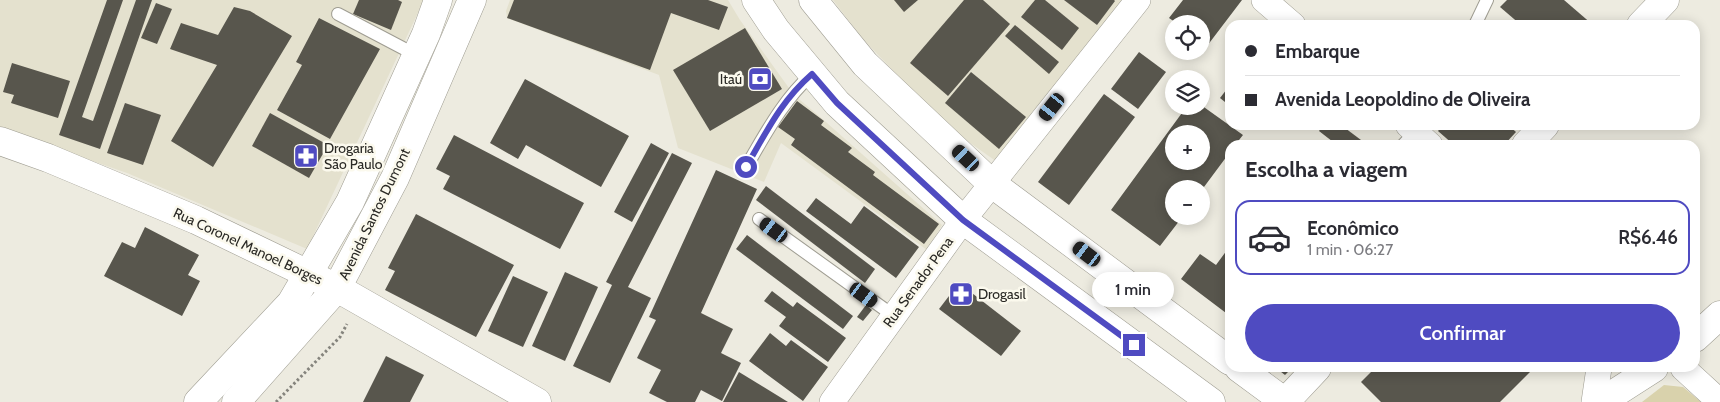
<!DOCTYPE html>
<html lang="pt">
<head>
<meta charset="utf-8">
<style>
  body { margin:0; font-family:Cabin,sans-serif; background:#f7f7f7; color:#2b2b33; height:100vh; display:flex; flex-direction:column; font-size:19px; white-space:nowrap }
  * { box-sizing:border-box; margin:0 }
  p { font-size:16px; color:#7c7c81 }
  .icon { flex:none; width:28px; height:28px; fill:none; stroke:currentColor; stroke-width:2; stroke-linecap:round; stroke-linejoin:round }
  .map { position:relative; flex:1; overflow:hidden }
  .drawer { position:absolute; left:1225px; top:140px; width:475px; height:232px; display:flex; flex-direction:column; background:#fff; border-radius:15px; box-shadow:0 2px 12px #0003 }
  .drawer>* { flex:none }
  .hud { position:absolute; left:1225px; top:20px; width:475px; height:110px; border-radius:15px; box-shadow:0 2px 12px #0003; display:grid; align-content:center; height:110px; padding:0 20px; background:#fff }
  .fabs { position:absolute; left:1165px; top:15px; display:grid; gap:10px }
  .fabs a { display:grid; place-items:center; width:45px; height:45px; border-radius:50%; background:#fff; box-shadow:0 2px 12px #0003; font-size:25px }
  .end { position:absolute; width:22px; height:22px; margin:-11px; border:6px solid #4f4bc1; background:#fff; box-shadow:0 0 0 2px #fff }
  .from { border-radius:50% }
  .bubble { position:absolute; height:35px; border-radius:18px; background:#fff; box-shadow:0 2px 12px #0003; font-size:16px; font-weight:600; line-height:35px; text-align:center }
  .car { position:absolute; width:15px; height:30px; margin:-15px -8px; border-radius:6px; box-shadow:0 0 4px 1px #0007; background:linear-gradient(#222 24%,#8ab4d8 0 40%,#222 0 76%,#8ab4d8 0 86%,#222 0) }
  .hud b { display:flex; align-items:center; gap:18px; height:48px; font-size:19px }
  .hud b+b { border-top:1px solid #e1e1e2 }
  .hud i { width:12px; height:12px; background:#2b2b33 }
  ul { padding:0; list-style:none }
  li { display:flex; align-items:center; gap:15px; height:75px; margin:0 10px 8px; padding:0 10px; border:2px solid #e1e1e2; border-radius:15px }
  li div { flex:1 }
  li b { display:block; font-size:19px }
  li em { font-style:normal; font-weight:600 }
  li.current { border-color:#4f4bc1 }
  li>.icon { width:45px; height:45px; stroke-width:1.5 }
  h2 { padding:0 20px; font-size:22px; line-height:60px }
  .button { display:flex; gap:10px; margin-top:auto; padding:10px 20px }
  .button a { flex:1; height:58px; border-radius:30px; background:#4f4bc1; color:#fff; font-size:20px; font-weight:600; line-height:58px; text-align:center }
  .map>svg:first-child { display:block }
</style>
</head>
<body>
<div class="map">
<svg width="1720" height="402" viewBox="0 0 1720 402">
  <rect width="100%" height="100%" fill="#edebe0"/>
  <g fill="#e4e1ce">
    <path d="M0 0H424L307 249 127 173 0 129Z"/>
    <path d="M510 0H728L740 20 794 95 818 115 942 225 927 250 781 143 764 182 678 148 659 75 507 18 506 11Z"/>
    <path d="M833 0H1127L1000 164 946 126 862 38Z"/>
  </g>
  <path fill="#d9d2ac" d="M1664 385 1683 387 1701 402H1642Z"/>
  <g fill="#58564d" fill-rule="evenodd">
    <path d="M107 0H123L82 117 93 121 136 0H152L100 149 59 135Z"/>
    <path d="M359 0H398L402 2 391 30 353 14Z"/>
    <path d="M514 0H708L728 7 719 30 671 13 650 70 507 18Z"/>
    <path d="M894 0H918L904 12Z"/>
    <path d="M964 0H983L1010 24 948 96 910 63Z"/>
    <path d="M1035 0H1045L1079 28 1062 50 1021 17Z"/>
    <path d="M1064 0H1114L1115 1 1097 25Z"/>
    <path d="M1183 0H1242L1207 46 1201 42V24H1178L1169 18Z"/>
    <path d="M1507 0H1564L1593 25H1521L1500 7Z"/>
    <path d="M156 3 172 9 157 44 141 38Z"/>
    <path d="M234 7 250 11 292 36 213 167 171 141 217 65 170 49 181 23 218 35Z"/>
    <path d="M319 18 380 49 330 139 277 110 302 65 296 62Z"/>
    <path d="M1015 25 1059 62 1049 74 1005 36Z"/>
    <path d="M745 28 782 89 710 131 673 70Z"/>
    <path d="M1139 52 1166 72 1138 109 1111 89Z"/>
    <path d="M12 63 70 81 58 118 11 103 14 95 3 92Z"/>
    <path d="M971 72 1026 117 999 149 945 103Z"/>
    <path d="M525 79 629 136 601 187 526 145 518 159 490 143Z"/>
    <path d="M1230 85V106L1220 98Z"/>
    <path d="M1104 94 1135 117 1069 205 1038 182Z"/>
    <path d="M797 101 824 121 821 125 852 148 848 152 875 172 873 175 939 224 924 244 791 145 795 139 778 127Z"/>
    <path d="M125 103 161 115 143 165 107 153Z"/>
    <path d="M1201 105 1243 135 1235 145H1230V152L1201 191V189H1174V216H1183L1160 246 1111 210 1187 106H1201ZM1174 134H1201V161H1174Z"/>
    <path d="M270 113 328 145 309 178 252 146Z"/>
    <path d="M1323 125H1341L1361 140 1357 145H1337L1319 131Z"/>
    <path d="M1443 125H1508L1516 132 1504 145H1454L1438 131Z"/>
    <path d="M454 135 584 203 560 249 443 189 450 176 436 169Z"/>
    <path d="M651 143 669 153 632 222 614 212Z"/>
    <path d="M672 153 692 163 628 287 651 298 610 383 573 366 612 285 606 282Z"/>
    <path d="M716 170 757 189 701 313 733 329 721 353 741 363 722 401 701 390 695 402H667L649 393 661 370 637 358 656 320 649 317Z"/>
    <path d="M766 186 875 269 865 283 756 200Z"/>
    <path d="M816 198 851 224 864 206 919 247 896 278 806 211Z"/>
    <path d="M416 214 514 265 476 337 385 290 395 271 388 268Z"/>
    <path d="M145 227 199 255 188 275 200 281 182 316 104 276 122 242 135 248Z"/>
    <path d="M747 235 853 316 843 329 736 249Z"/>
    <path d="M1230 246V316L1181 279 1200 254 1216 265Z"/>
    <path d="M565 272 598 287 565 361 532 346Z"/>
    <path d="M513 276 548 292 523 347 488 331Z"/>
    <path d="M959 283 1021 331 1001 356 939 309Z"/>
    <path d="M772 291 793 307 797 302 846 338 828 362 779 326 786 317 764 301Z"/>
    <path d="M866 305 872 310 863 321 857 317Z"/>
    <path d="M770 333 786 346 791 340 828 367 803 401 749 361Z"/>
    <path d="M386 356 424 375 410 402H363Z"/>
    <path d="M1276 368H1292L1285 375Z"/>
    <path d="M1375 368H1534L1500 402H1381L1361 382Z"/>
    <path d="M739 372 788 402H723Z"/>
  </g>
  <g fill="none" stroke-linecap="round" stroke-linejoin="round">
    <defs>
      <g id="lane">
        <path d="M338 14 416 55"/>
        <path d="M1475 25 1487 0"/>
        <path d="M1403 145 1418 129"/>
        <path d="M746 167C766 133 783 100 812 74"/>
        <path d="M759 219 894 316"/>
      </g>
      <g id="street">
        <path d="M1264 0 1293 25"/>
        <path d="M1408 125 1430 145"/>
        <path d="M1683 368 1720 402"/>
        <path d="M832 402 963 220 1138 0"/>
        <path d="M1594 402 1599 368"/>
      </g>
      <g id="secondary">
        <path d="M1641 25 1665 0"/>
        <path d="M0 141 48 158 196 220 337 288 537 402"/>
        <path d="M1526 145 1545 125"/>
        <path d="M1695 338 1720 315"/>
        <path d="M1285 402 1317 368"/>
        <path d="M1601 402 1654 368"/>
      </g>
      <g id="primary">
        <path d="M756 0 776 30 837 103 963 220 1211 402"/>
        <path d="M813 0 865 64 991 183 1230 361"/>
        <path d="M1239 368 1285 402"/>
        <path d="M198 402 291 303 308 274 350 202 426 34 438 0"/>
        <path d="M236 402 337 288 395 178 472 0"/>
      </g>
    </defs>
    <use href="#lane" stroke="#9f9d92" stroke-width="14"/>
    <use href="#street" stroke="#9f9d92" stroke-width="26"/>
    <use href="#secondary" stroke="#9f9d92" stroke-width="29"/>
    <use href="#primary" stroke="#9f9d92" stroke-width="29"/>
    <path stroke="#85847d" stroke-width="3" stroke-dasharray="2.5 2.5" stroke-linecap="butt" d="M276 402 340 337 347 324"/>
    <use href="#lane" stroke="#fff" stroke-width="12"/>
    <use href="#street" stroke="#fff" stroke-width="25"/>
    <use href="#secondary" stroke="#fff" stroke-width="28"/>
    <use href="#primary" stroke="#fff" stroke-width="28"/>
  </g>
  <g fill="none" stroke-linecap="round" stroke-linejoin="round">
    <path stroke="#4f4bc1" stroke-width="6" d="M746 167C767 131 781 101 812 74L837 103 963 220 1134 345"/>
  </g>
  <defs>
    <symbol id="bank-square" viewBox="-11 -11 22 22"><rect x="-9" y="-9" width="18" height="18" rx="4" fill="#4f4bc1" stroke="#fbf9ed"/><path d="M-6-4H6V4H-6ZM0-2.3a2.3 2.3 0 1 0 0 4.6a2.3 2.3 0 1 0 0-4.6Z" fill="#fff"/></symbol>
    <symbol id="pharmacy-square" viewBox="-11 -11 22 22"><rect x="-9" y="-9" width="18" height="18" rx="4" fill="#4f4bc1" stroke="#fbf9ed"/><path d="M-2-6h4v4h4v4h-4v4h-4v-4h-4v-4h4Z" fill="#fff"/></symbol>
  </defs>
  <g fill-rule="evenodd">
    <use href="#bank-square" x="746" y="65" width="28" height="28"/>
    <use href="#pharmacy-square" x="292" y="142" width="28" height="28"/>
    <use href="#pharmacy-square" x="947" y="280" width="28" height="28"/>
  </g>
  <g text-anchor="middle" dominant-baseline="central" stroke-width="5" stroke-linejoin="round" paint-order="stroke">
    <g font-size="14" fill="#292824" stroke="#fbf9ed" text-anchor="start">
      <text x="742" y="79" text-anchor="end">Itaú</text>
      <text x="324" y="148">Drogaria<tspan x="324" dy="16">São Paulo</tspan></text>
      <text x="978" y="294">Drogasil</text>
    </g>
    <g font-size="14" fill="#292824" stroke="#fbf9ed">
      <text transform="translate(374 214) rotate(-64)">Avenida Santos Dumont</text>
      <text transform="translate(248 246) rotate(25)">Rua Coronel Manoel Borges</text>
      <text transform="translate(918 282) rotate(-54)">Rua Senador Pena</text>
    </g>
  </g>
</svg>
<div class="fabs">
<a><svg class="icon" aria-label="locate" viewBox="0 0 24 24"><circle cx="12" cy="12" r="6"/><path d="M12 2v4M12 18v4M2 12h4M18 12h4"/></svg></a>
<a><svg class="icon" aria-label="layers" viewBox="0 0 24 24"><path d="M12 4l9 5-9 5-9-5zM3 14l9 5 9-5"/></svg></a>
<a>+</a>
<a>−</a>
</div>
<i class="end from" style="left:746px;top:167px"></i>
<i class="end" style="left:1134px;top:345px"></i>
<div class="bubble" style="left:1092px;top:272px;width:82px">1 min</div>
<i class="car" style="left:1052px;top:107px;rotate:219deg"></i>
<i class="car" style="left:966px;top:158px;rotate:313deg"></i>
<i class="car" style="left:774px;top:230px;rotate:306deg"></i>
<i class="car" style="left:1087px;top:254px;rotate:307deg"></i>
<i class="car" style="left:864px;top:295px;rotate:126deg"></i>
<div class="hud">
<b><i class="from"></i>Embarque</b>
<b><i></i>Avenida Leopoldino de Oliveira</b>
</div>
<section class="drawer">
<h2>Escolha a viagem</h2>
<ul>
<li class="current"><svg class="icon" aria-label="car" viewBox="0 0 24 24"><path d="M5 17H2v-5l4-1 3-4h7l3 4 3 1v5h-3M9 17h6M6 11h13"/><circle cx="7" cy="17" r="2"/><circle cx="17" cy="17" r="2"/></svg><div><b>Econômico</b><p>1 min · 06:27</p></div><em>R$6.46</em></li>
</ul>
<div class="button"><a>Confirmar</a></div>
</section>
</div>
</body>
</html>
